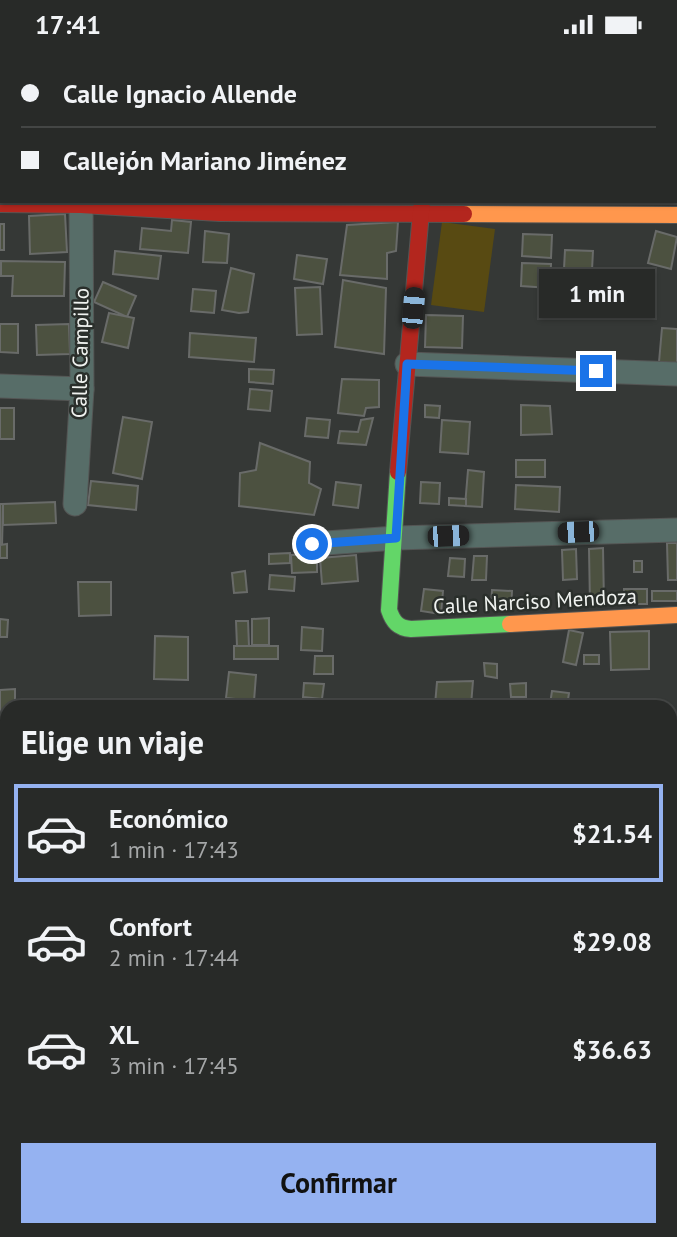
<!DOCTYPE html>
<html lang="es">
<head>
<meta charset="utf-8">
<style>
  body { margin:0; font-family:"PT Sans",sans-serif; background:#343634; color:#f1f3f6; height:100vh; display:flex; flex-direction:column; font-size:26px; white-space:nowrap }
  * { box-sizing:border-box; margin:0 }
  p { font-size:23px; color:#a5a7a8 }
  .icon { flex:none; width:38px; height:38px; fill:none; stroke:currentColor; stroke-width:2; stroke-linecap:round; stroke-linejoin:round }
  .map { position:relative; flex:1; overflow:hidden }
  .panel { position:absolute; left:0px; top:651px; width:677px; height:537px; display:flex; flex-direction:column; background:#282a28; border-radius:21px 21px 0 0; box-shadow:0 2px 5px #0004,0 0 0 2px #444645 }
  .panel>* { flex:none }
  .guide { position:absolute; left:0px; top:0px; width:677px; height:154px; box-shadow:0 2px 5px #0004,0 0 0 2px #444645; display:grid; align-content:center; height:154px; padding:0 21px; background:#282a28 }
  .end { position:absolute; width:32px; height:32px; margin:-16px; border:9px solid #1a73e8; background:#fff; box-shadow:0 0 0 4px #fff }
  .from { border-radius:50% }
  .bubble { position:absolute; height:49px; border-radius:0px; background:#282a28; box-shadow:0 2px 5px #0004,0 0 0 2px #444645; font-size:23px; font-weight:600; line-height:49px; text-align:center }
  .car { position:absolute; width:21px; height:42px; margin:-21px -10px; border-radius:9px; box-shadow:0 0 5px 2px #0007; background:linear-gradient(#222 24%,#8ab4d8 0 40%,#222 0 76%,#8ab4d8 0 86%,#222 0) }
  .guide b { display:flex; align-items:center; gap:24px; height:66px; font-size:26px }
  .guide b+b { border-top:2px solid #444645 }
  .guide i { width:18px; height:18px; background:#f1f3f6 }
  ul { padding:0; list-style:none }
  li { display:flex; align-items:center; gap:21px; height:98px; margin:0 14px 10px; padding:0 7px; border:4px solid transparent; border-radius:0px }
  li div { flex:1 }
  li b { display:block; font-size:26px }
  li em { font-style:normal; font-weight:600 }
  li.current { border-color:#95b2f1 }
  li>.icon { width:63px; height:63px; stroke-width:1.5 }
  h2 { padding:0 21px; font-size:32px; line-height:84px }
  .cta { display:flex; gap:14px; margin-top:auto; padding:14px 21px }
  .cta a { flex:1; height:80px; border-radius:0px; background:#95b2f1; color:#111; font-size:28px; font-weight:600; line-height:80px; text-align:center }
  .status { display:flex; justify-content:space-between; align-items:center; height:49px; padding:0 35px; background:#282a28; direction:ltr }
  .status svg { height:19px; fill:currentColor }
  .map>svg:first-child { display:block }
</style>
</head>
<body>
<div class="status"><b>17:41</b><svg viewBox="0 0 49 12"><path d="M0 12V9h3v3zM5 12V6h3v6zM10 12V3h3v9zM15 12V0h3v12zM26 1h20v11H26zM47 4h2v5h-2z"/></svg></div>
<div class="map">
<svg width="677" height="1188" viewBox="0 0 677 1188">
  <rect width="100%" height="100%" fill="#353836"/>
  <g fill="#584a12">
    <path d="M442 173 495 180 484 263 431 256Z"/>
    <path d="M0 881 7 882V1181H251V1187L0 1188Z"/>
  </g>
  <g fill="#4c5140" stroke="#696b69" stroke-width="2">
    <path d="M98 0H143L144 2H98Z"/>
    <rect x="174" y="0" width="47" height="2"/>
    <path d="M65 165 67 203 30 205 29 167Z"/>
    <path d="M172 171 191 173 188 204 140 200 142 179 171 182Z"/>
    <path d="M398 173 396 202 387 204V230L340 226 347 176Z"/>
    <rect x="0" y="175" width="4" height="26"/>
    <path d="M205 182 229 185 227 214 203 213Z"/>
    <path d="M656 182 677 188 671 220 648 214Z"/>
    <path d="M523 185 552 186 551 209 522 207Z"/>
    <path d="M565 201 593 202 592 221 564 220Z"/>
    <path d="M115 202 161 207 158 230 113 225Z"/>
    <path d="M297 206 327 210 323 235 294 230Z"/>
    <path d="M1 212 65 213 64 247H12L13 227H1Z"/>
    <path d="M522 214 551 215 550 239 521 237Z"/>
    <path d="M231 219 254 225 248 263 239 264 222 261Z"/>
    <path d="M343 231 386 239 384 305 335 298Z"/>
    <path d="M103 233 136 247 127 268 94 253Z"/>
    <path d="M320 238 322 285 297 286 295 239Z"/>
    <path d="M193 240 216 242 214 264 191 262Z"/>
    <path d="M109 264 134 269 128 299 102 293Z"/>
    <path d="M426 266 463 267 462 299 425 298Z"/>
    <path d="M0 275H18V304L0 303Z"/>
    <path d="M69 275 70 305 37 306 36 276Z"/>
    <path d="M662 279 677 280V315L659 313Z"/>
    <path d="M190 284 256 289 254 313 189 308Z"/>
    <path d="M249 320 274 321 273 335 249 333Z"/>
    <path d="M342 330 379 331V358L366 359 364 367 338 364Z"/>
    <path d="M250 340 272 342 270 362 248 360Z"/>
    <path d="M425 356 440 357 439 369 425 368Z"/>
    <path d="M521 356 550 357 552 385 521 386Z"/>
    <rect x="0" y="359" width="14" height="31"/>
    <path d="M123 368 152 373 142 430 113 424Z"/>
    <path d="M307 369 330 371 328 389 305 387Z"/>
    <path d="M373 369 366 396 338 394 340 382 358 383 361 371Z"/>
    <path d="M442 371 470 373 468 405 440 403Z"/>
    <path d="M260 394 310 413 309 434 321 440 314 466 239 457 240 424 256 421Z"/>
    <rect x="516" y="411" width="29" height="17"/>
    <path d="M468 421 484 423 482 458 465 457Z"/>
    <path d="M91 432 138 437 136 461 88 456Z"/>
    <path d="M336 433 361 436 358 459 333 456Z"/>
    <path d="M421 433 440 434 439 455 420 454Z"/>
    <path d="M516 436 560 438 559 463 515 460Z"/>
    <path d="M449 449 466 450V457L449 456Z"/>
    <path d="M55 453 56 474 3 476V455Z"/>
    <path d="M0 455H3L2 498 0 497Z"/>
    <path d="M667 494H677V531H668Z"/>
    <path d="M7 495V509H0V496Z"/>
    <path d="M603 499 604 555H590L589 500Z"/>
    <path d="M576 500 577 530 563 531 562 501Z"/>
    <path d="M290 504V514L269 515V505Z"/>
    <path d="M317 505V523L292 524 291 506Z"/>
    <path d="M356 506 358 532 322 535 320 509Z"/>
    <path d="M474 507H487L486 531H472Z"/>
    <path d="M450 509 465 510 464 528 448 527Z"/>
    <rect x="634" y="512" width="8" height="11"/>
    <path d="M245 522 247 543 234 544 232 524Z"/>
    <path d="M270 526 295 528 294 542 269 540Z"/>
    <path d="M78 533H111V566L79 567Z"/>
    <path d="M424 540 443 542 441 565 421 562Z"/>
    <rect x="624" y="540" width="23" height="15"/>
    <path d="M492 541 512 542 511 560 491 559Z"/>
    <rect x="652" y="542" width="25" height="10"/>
    <path d="M269 569V596H252V570Z"/>
    <path d="M0 570 8 571 7 588H0Z"/>
    <path d="M236 572H248L249 597H237Z"/>
    <path d="M302 578 323 580 322 602 301 601Z"/>
    <path d="M569 581 583 584 576 616 563 613Z"/>
    <path d="M649 582V620L611 621 610 583Z"/>
    <path d="M155 587 188 588V631L154 630Z"/>
    <rect x="234" y="597" width="44" height="13"/>
    <rect x="584" y="606" width="15" height="9"/>
    <path d="M315 607H333V625H314Z"/>
    <path d="M484 614 497 615V629L485 627Z"/>
    <path d="M229 623 256 626 254 652 226 649Z"/>
    <path d="M473 632 471 656H435L437 633Z"/>
    <path d="M304 634 324 635 322 650 303 648Z"/>
    <path d="M526 634V648H511L510 635Z"/>
    <path d="M15 640V658H7V668H0V641Z"/>
    <path d="M552 642 569 644 567 657 550 655Z"/>
    <path d="M0 689H7V821L0 820Z"/>
    <rect x="670" y="709" width="7" height="168"/>
    <path d="M677 931V1058L670 1055V947Z"/>
    <path d="M322 1181H332L335 1188H319L317 1183Z"/>
    <path d="M391 1181H416L399 1188H394Z"/>
    <path d="M580 1181H603L599 1188H576Z"/>
  </g>
  <g fill="none" stroke-linecap="round" stroke-linejoin="round">
    <defs>
      <g id="street">
        <path d="M77 0V2"/>
        <path d="M432 2V0"/>
        <path d="M407 315 677 325"/>
        <path d="M0 337 82 340"/>
        <path d="M75 455 82 340 81 152"/>
        <path d="M312 495 396 489 677 481"/>
        <path d="M269 1181V1188"/>
      </g>
      <g id="fast">
        <path d="M398 423 389 561C393 573 398 579 411 580L510 575"/>
        <path d="M0 857 7 860"/>
      </g>
      <g id="slow">
        <path d="M464 165 677 166"/>
        <path d="M510 575 677 566"/>
        <path d="M670 1076 677 1078"/>
      </g>
      <g id="jam">
        <path d="M0 155 81 156 220 164 464 165"/>
        <path d="M398 423 422 152"/>
      </g>
    </defs>
    <use href="#street" stroke="#545554" stroke-width="25"/>
    <use href="#fast" stroke="#545554" stroke-width="18"/>
    <use href="#slow" stroke="#545554" stroke-width="18"/>
    <use href="#jam" stroke="#545554" stroke-width="18"/>
    <use href="#street" stroke="#576d68" stroke-width="23"/>
    <use href="#fast" stroke="#63d668" stroke-width="16"/>
    <use href="#slow" stroke="#ff974d" stroke-width="16"/>
    <use href="#jam" stroke="#b3261e" stroke-width="16"/>
  </g>
  <g fill="none" stroke-linecap="round" stroke-linejoin="round">
    <path stroke="#1a73e8" stroke-width="9" d="M312 495 396 489 407 315 596 322"/>
  </g>
  <g text-anchor="middle" dominant-baseline="central" stroke-width="5" stroke-linejoin="round" paint-order="stroke">
    <g font-size="21" fill="#f0f3f0" stroke="#2a2f2b">
      <text transform="translate(80 304) rotate(-89)">Calle Campillo</text>
      <text transform="translate(535 552) rotate(-3)">Calle Narciso Mendoza</text>
    </g>
  </g>
</svg>
<i class="end from" style="left:312px;top:495px"></i>
<i class="end" style="left:596px;top:322px"></i>
<div class="bubble" style="left:539px;top:220px;width:116px">1 min</div>
<i class="car" style="left:413px;top:259px;rotate:5deg"></i>
<i class="car" style="left:578px;top:483px;rotate:268deg"></i>
<i class="car" style="left:448px;top:487px;rotate:88deg"></i>
<div class="guide">
<b><i class="from"></i>Calle Ignacio Allende</b>
<b><i></i>Callejón Mariano Jiménez</b>
</div>
<section class="panel">
<h2>Elige un viaje</h2>
<ul>
<li class="current"><svg class="icon" aria-label="car" viewBox="0 0 24 24"><path d="M5 17H2v-5l4-1 3-4h7l3 4 3 1v5h-3M9 17h6M6 11h13"/><circle cx="7" cy="17" r="2"/><circle cx="17" cy="17" r="2"/></svg><div><b>Económico</b><p>1 min · 17:43</p></div><em>$21.54</em></li>
<li><svg class="icon" aria-label="car" viewBox="0 0 24 24"><path d="M5 17H2v-5l4-1 3-4h7l3 4 3 1v5h-3M9 17h6M6 11h13"/><circle cx="7" cy="17" r="2"/><circle cx="17" cy="17" r="2"/></svg><div><b>Confort</b><p>2 min · 17:44</p></div><em>$29.08</em></li>
<li><svg class="icon" aria-label="car" viewBox="0 0 24 24"><path d="M5 17H2v-5l4-1 3-4h7l3 4 3 1v5h-3M9 17h6M6 11h13"/><circle cx="7" cy="17" r="2"/><circle cx="17" cy="17" r="2"/></svg><div><b>XL</b><p>3 min · 17:45</p></div><em>$36.63</em></li>
</ul>
<div class="cta"><a>Confirmar</a></div>
</section>
</div>
</body>
</html>
